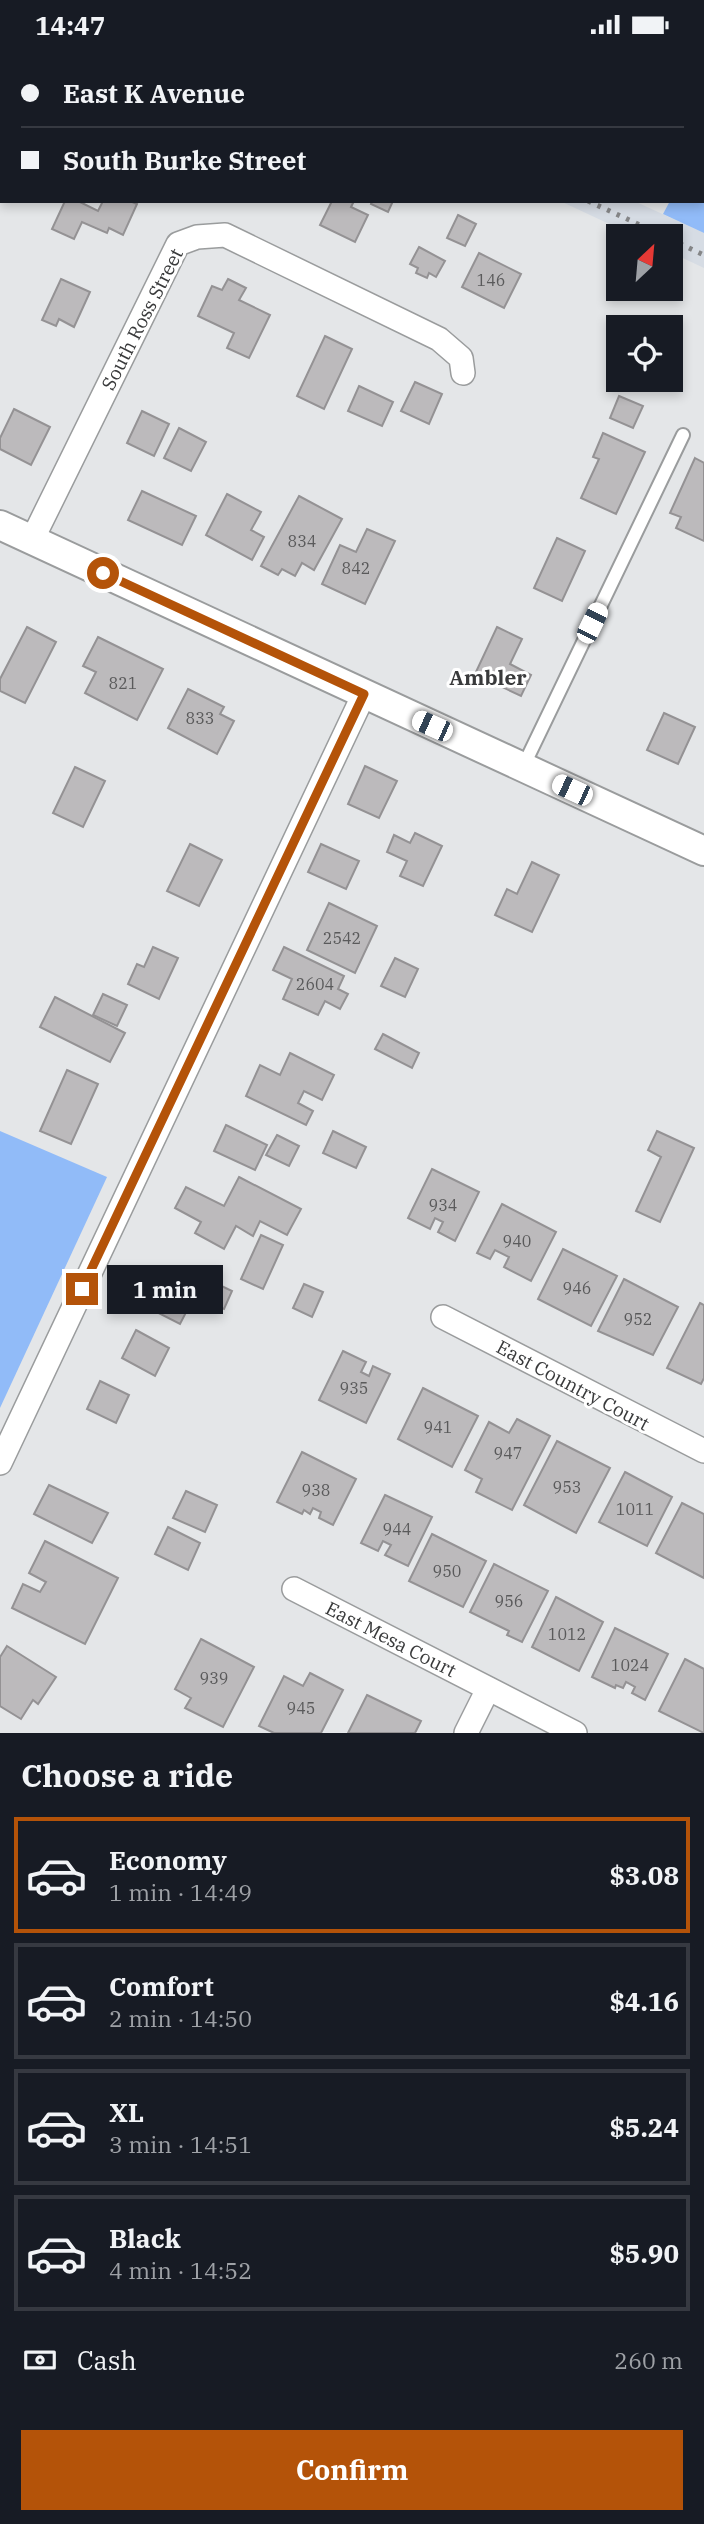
<!DOCTYPE html>
<html lang="en">
<head>
<meta charset="utf-8">
<style>
  body { margin:0; font-family:"IBM Plex Serif",serif; background:#242831; color:#f1f3f6; height:100vh; display:flex; flex-direction:column; font-size:26px; white-space:nowrap }
  * { box-sizing:border-box; margin:0 }
  p { font-size:23px; color:#9ea1a6 }
  .icon { flex:none; width:38px; height:38px; fill:none; stroke:currentColor; stroke-width:2; stroke-linecap:round; stroke-linejoin:round }
  .map { position:relative; height:1684px; overflow:hidden }
  .side { display:flex; flex-direction:column; background:#171b24; flex:1 }
  .side>* { flex:none }
  .top-card { position:absolute; left:0px; top:0px; width:705px; height:154px; box-shadow:0 4px 10px #0003; display:grid; align-content:center; height:154px; padding:0 21px; background:#171b24 }
  .needle { width:46px; rotate:26deg }
  .controls { position:absolute; left:606px; top:175px; display:grid; gap:14px }
  .controls a { display:grid; place-items:center; width:77px; height:77px; border-radius:0px; background:#171b24; box-shadow:0 4px 10px #0003; font-size:35px }
  .end { position:absolute; width:32px; height:32px; margin:-16px; border:9px solid #b45309; background:#fff; box-shadow:0 0 0 4px #fff }
  .from { border-radius:50% }
  .bubble { position:absolute; height:49px; border-radius:0px; background:#171b24; box-shadow:0 4px 10px #0003; font-size:23px; font-weight:800; line-height:49px; text-align:center }
  .car { position:absolute; width:21px; height:42px; margin:-21px -10px; border-radius:9px; box-shadow:0 0 5px 2px #0007; background:linear-gradient(#fff 24%,#345 0 40%,#fff 0 76%,#345 0 86%,#fff 0) }
  .top-card b { display:flex; align-items:center; gap:24px; height:66px; font-size:26px }
  .top-card b+b { border-top:2px solid #363941 }
  .top-card i { width:18px; height:18px; background:#f1f3f6 }
  ul { padding:0; list-style:none }
  li { display:flex; align-items:center; gap:21px; height:116px; margin:0 14px 10px; padding:0 7px; border:4px solid #363941; border-radius:0px }
  li div { flex:1 }
  li b { display:block; font-size:26px }
  li em { font-style:normal; font-weight:800 }
  li.current { border-color:#b45309 }
  li>.icon { width:63px; height:63px; stroke-width:1.5 }
  h2 { padding:0 21px; font-size:32px; line-height:84px }
  .pay { display:flex; align-items:center; gap:18px; height:77px; padding:0 21px; font-size:26px }
  .pay p { margin-inline-start:auto }
  .action { display:flex; gap:14px; margin-top:auto; padding:14px 21px }
  .action a { flex:1; height:80px; border-radius:0px; background:#b45309; color:#fff; font-size:28px; font-weight:800; line-height:80px; text-align:center }
  .status { display:flex; justify-content:space-between; align-items:center; height:49px; padding:0 35px; background:#171b24; direction:ltr }
  .status svg { height:19px; fill:currentColor }
  .map>svg:first-child { display:block }
</style>
</head>
<body>
<div class="status"><b>14:47</b><svg viewBox="0 0 49 12"><path d="M0 12V9h3v3zM5 12V6h3v6zM10 12V3h3v9zM15 12V0h3v12zM26 1h20v11H26zM47 4h2v5h-2z"/></svg></div>
<div class="map">
<svg width="704" height="1684" viewBox="0 0 704 1684">
  <rect width="100%" height="100%" fill="#e4e6e8"/>
  <path fill="#d6dce4" d="M560 152H634L704 184V219L670 203V187H635Z"/>
  <g fill="#91bbf8">
    <path d="M704 85V184L663 165 670 152H704Z"/>
    <path d="M0 1082 107 1128 0 1359Z"/>
  </g>
  <g fill="#bcbabc" stroke="#949294" stroke-width="2">
    <path d="M65 152H78L98 162 103 152H130L137 155 123 186 109 179 107 184 82 173 74 190 52 180Z"/>
    <path d="M332 152H354L351 158 368 166 355 193 320 176Z"/>
    <path d="M372 152H393L388 163 371 155Z"/>
    <path d="M458 166 476 175 465 197 447 189Z"/>
    <path d="M419 198 445 212 436 228 429 224 427 229 416 224 418 219 410 215Z"/>
    <path d="M479 204 521 225 504 259 462 238Z"/>
    <path d="M61 230 90 243 74 278 59 270 56 277 42 271Z"/>
    <path d="M228 230 246 239 239 251 270 266 249 309 227 299 234 284 198 267 212 237 222 241Z"/>
    <path d="M325 287 352 300 324 360 297 347Z"/>
    <path d="M415 333 442 345 429 375 401 362Z"/>
    <path d="M359 337 393 353 382 377 348 362Z"/>
    <path d="M619 347 643 357 633 379 610 369Z"/>
    <path d="M14 360 50 378 31 416 0 400V389Z"/>
    <path d="M142 362 169 375 154 407 127 394Z"/>
    <path d="M179 379 206 393 191 422 164 409Z"/>
    <path d="M603 384 645 403 616 465 581 449 599 410 593 408Z"/>
    <path d="M695 409 704 414V492L676 479 681 468 670 464Z"/>
    <path d="M142 442 196 467 182 496 128 471Z"/>
    <path d="M227 445 261 463 251 481 264 488 252 511 206 486Z"/>
    <path d="M299 447 342 470 314 521 302 514 295 527 282 520 278 526 261 517Z"/>
    <path d="M367 480 395 492 365 555 322 535 340 496 356 503Z"/>
    <path d="M557 489 585 502 562 552 534 539Z"/>
    <path d="M27 578 56 593 25 654 0 642V630Z"/>
    <path d="M497 578 522 590 510 615 531 626 521 647 475 625Z"/>
    <path d="M98 588 163 620 137 671 85 644 96 623 83 617Z"/>
    <path d="M188 640 224 658 220 665 234 672 217 705 168 679Z"/>
    <path d="M664 664 695 678 678 715 647 701Z"/>
    <path d="M365 717 397 732 379 769 348 755Z"/>
    <path d="M75 718 105 732 83 778 53 764Z"/>
    <path d="M415 784 442 797 423 837 400 827 407 812 387 803 394 786 410 794Z"/>
    <path d="M190 795 222 811 199 857 167 842Z"/>
    <path d="M321 795 359 812 346 840 308 823Z"/>
    <path d="M532 813 559 826 532 883 495 866 507 840 517 845Z"/>
    <path d="M329 854 377 877 355 924 307 901Z"/>
    <path d="M153 898 178 909 159 950 128 935 137 915 144 918Z"/>
    <path d="M284 898 344 927 338 940 348 945 340 960 325 952 318 966 283 950 292 930 273 921Z"/>
    <path d="M395 909 418 920 405 948 381 937Z"/>
    <path d="M103 945 127 956 117 977 93 966Z"/>
    <path d="M55 948 125 984 110 1013 40 978Z"/>
    <path d="M383 985 419 1004 412 1019 375 1000Z"/>
    <path d="M290 1004 334 1026 322 1051 304 1042 298 1054 313 1062 306 1076 246 1047 260 1016 280 1026Z"/>
    <path d="M67 1021 98 1035 71 1095 40 1082Z"/>
    <path d="M226 1076 267 1096 255 1121 214 1102Z"/>
    <path d="M333 1082 366 1098 356 1119 323 1104Z"/>
    <path d="M657 1082 694 1099 660 1173 636 1162 661 1108 648 1101Z"/>
    <path d="M277 1086 299 1097 289 1117 266 1106Z"/>
    <path d="M432 1120 479 1143 455 1192 438 1183 443 1173 435 1169 430 1180 408 1169Z"/>
    <path d="M239 1128 301 1160 287 1186 260 1172 253 1187 236 1177 224 1200 195 1184 201 1173 175 1159 186 1138 224 1157Z"/>
    <path d="M502 1155 556 1183 531 1232 504 1218 509 1208 495 1201 490 1210 477 1204Z"/>
    <path d="M261 1186 283 1196 263 1240 241 1230Z"/>
    <path d="M563 1200 617 1227 591 1277 538 1250Z"/>
    <path d="M152 1225 195 1246 180 1275 137 1253Z"/>
    <path d="M624 1230 678 1258 653 1306 598 1282Z"/>
    <path d="M211 1232 232 1242 224 1260 203 1251Z"/>
    <path d="M304 1235 323 1243 312 1268 293 1259Z"/>
    <path d="M700 1254 704 1256V1329L701 1335 667 1319Z"/>
    <path d="M136 1281 169 1299 155 1327 122 1309Z"/>
    <path d="M343 1302 366 1313 361 1323 369 1327 373 1317 390 1325 366 1374 319 1351Z"/>
    <path d="M100 1332 129 1346 116 1374 87 1360Z"/>
    <path d="M423 1339 478 1367 452 1418 398 1390Z"/>
    <path d="M517 1370 550 1387 512 1461 476 1443 482 1430 465 1421 489 1373 509 1384Z"/>
    <path d="M557 1392 610 1419 576 1484 524 1456Z"/>
    <path d="M302 1403 356 1430 333 1476 319 1469 321 1463 313 1459 310 1465 304 1461 302 1465 277 1453Z"/>
    <path d="M625 1423 672 1448 647 1497 599 1473Z"/>
    <path d="M49 1436 108 1464 92 1494 34 1465Z"/>
    <path d="M186 1442 217 1456 205 1483 173 1469Z"/>
    <path d="M385 1446 432 1468 408 1517 385 1506 391 1496 383 1492 378 1502 361 1494Z"/>
    <path d="M682 1454 704 1465V1529L656 1504Z"/>
    <path d="M168 1478 200 1494 188 1521 155 1505Z"/>
    <path d="M432 1485 486 1512 463 1558 409 1532Z"/>
    <path d="M45 1492 118 1529 85 1595 12 1559 23 1535 40 1543 46 1533 29 1524Z"/>
    <path d="M494 1515 548 1542 522 1593 507 1586 509 1582 470 1563Z"/>
    <path d="M556 1548 603 1573 579 1622 532 1598Z"/>
    <path d="M615 1579 668 1605 645 1651 632 1644 635 1638 626 1633 623 1639 616 1636 615 1639 592 1628Z"/>
    <path d="M201 1590 254 1618 223 1678 185 1659 191 1649 175 1640Z"/>
    <path d="M7 1597 56 1628 38 1655 33 1651 21 1670 0 1657V1608Z"/>
    <path d="M685 1610 704 1620V1684L659 1662Z"/>
    <path d="M310 1624 343 1641 321 1684H274L259 1677 284 1627 303 1637Z"/>
    <path d="M367 1646 421 1672 415 1684H348Z"/>
  </g>
  <g fill="none" stroke-linecap="round" stroke-linejoin="round">
    <defs>
      <path id="service" d="M523 718 683 386"/>
      <g id="minor">
        <path d="M32 491 178 195 197 188 225 186 439 290 461 309 463 324"/>
        <path d="M443 1268 704 1402"/>
        <path d="M0 1414 364 645"/>
        <path d="M294 1540 575 1684"/>
        <path d="M466 1684 488 1640"/>
      </g>
      <path id="tertiary" d="M0 476 704 802"/>
    </defs>
    <use href="#service" stroke="#9a9c9d" stroke-width="16"/>
    <use href="#minor" stroke="#9a9c9d" stroke-width="26"/>
    <use href="#tertiary" stroke="#9a9c9d" stroke-width="32"/>
    <use href="#service" stroke="#fff" stroke-width="12"/>
    <use href="#minor" stroke="#fff" stroke-width="23"/>
    <use href="#tertiary" stroke="#fff" stroke-width="28"/>
    <g stroke="#858688" stroke-width="5" stroke-dasharray="3.5 7" stroke-linecap="butt">
      <path d="M258 0 262 2"/>
      <path d="M588 152 664 187"/>
      <path d="M670 190 704 206"/>
    </g>
  </g>
  <g fill="none" stroke-linecap="round" stroke-linejoin="round">
    <path stroke="#b45309" stroke-width="9" d="M82 1240 364 645 103 524"/>
  </g>
  <g text-anchor="middle" dominant-baseline="central" stroke-width="6" stroke-linejoin="round" paint-order="stroke">
    <g font-size="16" fill="#5a5a5b">
      <text x="491" y="231">146</text>
      <text x="302" y="492">834</text>
      <text x="356" y="519">842</text>
      <text x="123" y="634">821</text>
      <text x="200" y="669">833</text>
      <text x="342" y="889">2542</text>
      <text x="315" y="935">2604</text>
      <text x="443" y="1156">934</text>
      <text x="517" y="1192">940</text>
      <text x="577" y="1239">946</text>
      <text x="638" y="1270">952</text>
      <text x="354" y="1339">935</text>
      <text x="438" y="1378">941</text>
      <text x="508" y="1404">947</text>
      <text x="567" y="1438">953</text>
      <text x="316" y="1441">938</text>
      <text x="635" y="1460">1011</text>
      <text x="397" y="1480">944</text>
      <text x="447" y="1522">950</text>
      <text x="509" y="1552">956</text>
      <text x="567" y="1585">1012</text>
      <text x="630" y="1616">1024</text>
      <text x="214" y="1629">939</text>
      <text x="301" y="1659">945</text>
    </g>
    <g font-size="19" fill="#393a3b" stroke="#fff">
      <text transform="translate(142 270) rotate(-63)">South Ross Street</text>
      <text transform="translate(573 1336) rotate(28)">East Country Court</text>
      <text transform="translate(391 1590) rotate(27)">East Mesa Court</text>
    </g>
    <g font-size="21" font-weight="bold" fill="#393a3b" stroke="#fff">
      <text x="488" y="628">Ambler</text>
    </g>
  </g>
</svg>
<div class="controls">
<a><svg class="needle" viewBox="-14 -14 28 28"><path d="M0-13l5 13h-10z" fill="#e53935"/><path d="M0 13l5-13h-10z" fill="#9ea1a6"/></svg></a>
<a><svg class="icon" aria-label="locate" viewBox="0 0 24 24"><circle cx="12" cy="12" r="6"/><path d="M12 2v4M12 18v4M2 12h4M18 12h4"/></svg></a>
</div>
<i class="end from" style="left:103px;top:524px"></i>
<i class="end" style="left:82px;top:1240px"></i>
<div class="bubble" style="left:107px;top:1216px;width:116px">1 min</div>
<i class="car" style="left:592px;top:574px;rotate:26deg"></i>
<i class="car" style="left:432px;top:677px;rotate:294deg"></i>
<i class="car" style="left:572px;top:741px;rotate:295deg"></i>
<div class="top-card">
<b><i class="from"></i>East K Avenue</b>
<b><i></i>South Burke Street</b>
</div>
</div>
<section class="side">
<h2>Choose a ride</h2>
<ul>
<li class="current"><svg class="icon" aria-label="car" viewBox="0 0 24 24"><path d="M5 17H2v-5l4-1 3-4h7l3 4 3 1v5h-3M9 17h6M6 11h13"/><circle cx="7" cy="17" r="2"/><circle cx="17" cy="17" r="2"/></svg><div><b>Economy</b><p>1 min · 14:49</p></div><em>$3.08</em></li>
<li><svg class="icon" aria-label="car" viewBox="0 0 24 24"><path d="M5 17H2v-5l4-1 3-4h7l3 4 3 1v5h-3M9 17h6M6 11h13"/><circle cx="7" cy="17" r="2"/><circle cx="17" cy="17" r="2"/></svg><div><b>Comfort</b><p>2 min · 14:50</p></div><em>$4.16</em></li>
<li><svg class="icon" aria-label="car" viewBox="0 0 24 24"><path d="M5 17H2v-5l4-1 3-4h7l3 4 3 1v5h-3M9 17h6M6 11h13"/><circle cx="7" cy="17" r="2"/><circle cx="17" cy="17" r="2"/></svg><div><b>XL</b><p>3 min · 14:51</p></div><em>$5.24</em></li>
<li><svg class="icon" aria-label="car" viewBox="0 0 24 24"><path d="M5 17H2v-5l4-1 3-4h7l3 4 3 1v5h-3M9 17h6M6 11h13"/><circle cx="7" cy="17" r="2"/><circle cx="17" cy="17" r="2"/></svg><div><b>Black</b><p>4 min · 14:52</p></div><em>$5.90</em></li>
</ul>
<div class="pay"><svg class="icon" aria-label="cash" viewBox="0 0 24 24"><path d="M3 7h18v10H3z"/><circle cx="12" cy="12" r="2"/></svg>Cash<p>260 m</p></div>
<div class="action"><a>Confirm</a></div>
</section>
</body>
</html>
